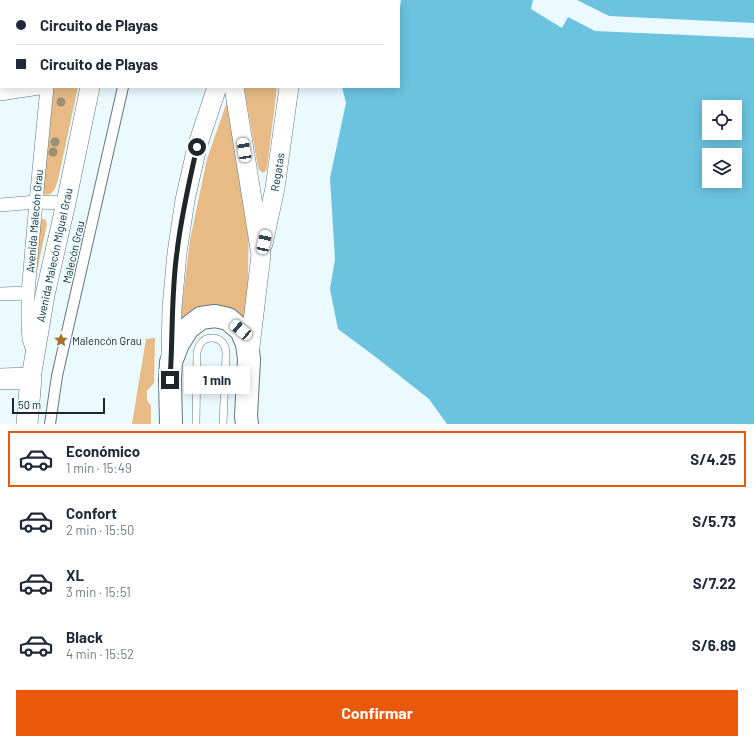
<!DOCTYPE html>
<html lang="es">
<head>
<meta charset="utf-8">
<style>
  body { margin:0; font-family:Barlow,sans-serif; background:#f2f2f3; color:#1f2937; height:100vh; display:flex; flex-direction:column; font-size:15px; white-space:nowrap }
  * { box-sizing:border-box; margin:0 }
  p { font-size:13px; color:#747a83 }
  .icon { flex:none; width:22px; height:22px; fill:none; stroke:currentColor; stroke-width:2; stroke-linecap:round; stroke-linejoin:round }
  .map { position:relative; height:424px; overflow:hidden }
  .sheet { display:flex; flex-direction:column; background:#fff; flex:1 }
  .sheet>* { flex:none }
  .banner { position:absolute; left:0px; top:0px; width:400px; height:88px; box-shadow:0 2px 10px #0003; display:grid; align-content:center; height:88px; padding:0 16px; background:#fff }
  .buttons { position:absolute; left:702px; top:100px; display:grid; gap:8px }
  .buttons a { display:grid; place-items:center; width:40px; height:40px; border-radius:0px; background:#fff; box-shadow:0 2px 10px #0003; font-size:20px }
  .scale { position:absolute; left:12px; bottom:10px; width:93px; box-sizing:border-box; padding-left:4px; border:2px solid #1d2629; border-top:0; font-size:11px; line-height:14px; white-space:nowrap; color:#1d2629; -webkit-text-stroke:3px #ebfaff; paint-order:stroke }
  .end { position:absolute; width:18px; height:18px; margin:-9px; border:5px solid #1d2629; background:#fff; box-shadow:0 0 0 2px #fff }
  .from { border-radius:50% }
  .bubble { position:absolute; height:28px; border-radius:0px; background:#fff; box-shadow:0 2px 10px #0003; font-size:13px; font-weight:700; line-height:28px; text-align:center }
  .car { position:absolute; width:12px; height:24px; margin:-12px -6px; border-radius:5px; box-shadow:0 0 3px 1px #0007; background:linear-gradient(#fff 24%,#345 0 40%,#fff 0 76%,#345 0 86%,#fff 0) }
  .banner b { display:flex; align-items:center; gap:14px; height:38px; font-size:15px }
  .banner b+b { border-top:1px solid #e0e1e3 }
  .banner i { width:10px; height:10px; background:#1f2937 }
  ul { padding:7px 0 0; list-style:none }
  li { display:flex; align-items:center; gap:12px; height:56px; margin:0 8px 6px; padding:0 8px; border:2px solid transparent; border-radius:0px }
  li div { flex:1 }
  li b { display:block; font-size:15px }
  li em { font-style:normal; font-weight:700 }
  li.active { border-color:#ea580c }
  li>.icon { width:36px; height:36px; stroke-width:1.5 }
  .action { display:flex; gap:8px; margin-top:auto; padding:8px 16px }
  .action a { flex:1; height:46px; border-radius:0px; background:#ea580c; color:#fff; font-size:16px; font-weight:700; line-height:46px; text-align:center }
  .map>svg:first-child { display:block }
</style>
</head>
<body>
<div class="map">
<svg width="754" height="424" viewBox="0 0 754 424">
  <rect width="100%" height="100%" fill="#ebfaff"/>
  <g fill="#e7ba86">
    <path d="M51 87H78L58 180C55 188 54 197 43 194Z"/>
    <path d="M244 87H277L267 168 266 171 263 173 259 170 258 167Z"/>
    <path d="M229 96 236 160 249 219 247 326 228 308 213 304 201 308 179 331 190 240 207 159Z"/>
    <path d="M42 219H45L47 224 32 294 39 220Z"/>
    <path d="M155 338 154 383 147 391V400L151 406V424H132L146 339Z"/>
  </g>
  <g fill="#6bc3df" fill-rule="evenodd">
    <path d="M401 0H533L531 9 562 28 568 17 595 31 754 38V424H447L429 399 377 358 338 329 330 289 335 259 330 178 346 103 342 87H399V16ZM709 107H735V133H709ZM709 155H735V181H709Z"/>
    <path d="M577 0H754V23L609 16Z"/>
  </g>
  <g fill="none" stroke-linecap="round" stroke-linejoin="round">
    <defs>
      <g id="service">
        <path d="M319 1V0"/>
        <path d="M196 424 197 352C198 349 199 345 201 343 206 337 216 336 222 342 225 345 226 350 226 354L223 424"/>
      </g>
      <g id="pedestrian">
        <path d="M143 1V0"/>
        <path d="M50 424 57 376 123 87"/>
      </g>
      <g id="minor">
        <path d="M58 1V0"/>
        <path d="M0 94 46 87"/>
        <path d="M0 205 36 202 66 203"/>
        <path d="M0 294 28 293"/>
        <path d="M33 351 29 339 28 325V293L36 202 47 87"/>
      </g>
      <g id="secondary">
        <path d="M218 0V1"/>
        <path d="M107 1 108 0"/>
        <path d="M245 1V0"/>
        <path d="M300 1V0"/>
        <path d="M234 87 261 255 249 355"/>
        <path d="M263 244 275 188 289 87"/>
        <path d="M171 358 172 308 177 253 185 200 197 147 217 87"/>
        <path d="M31 378 45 295 66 203 90 87"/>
      </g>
      <path id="primary" d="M0 379 31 378 27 424"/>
      <path id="trunk" d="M171 424 170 380 171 362 178 344 188 328 201 318 215 316 228 319 241 330 247 344 249 359 246 416 247 424"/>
    </defs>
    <use href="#service" stroke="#61777f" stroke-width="8"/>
    <use href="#pedestrian" stroke="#61777f" stroke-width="12"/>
    <use href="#minor" stroke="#61777f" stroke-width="14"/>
    <use href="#secondary" stroke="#61777f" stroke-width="20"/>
    <use href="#primary" stroke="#61777f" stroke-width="22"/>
    <use href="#trunk" stroke="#61777f" stroke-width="24"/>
    <use href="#service" stroke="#fff" stroke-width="7"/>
    <use href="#pedestrian" stroke="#fff" stroke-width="10"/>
    <use href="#minor" stroke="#fff" stroke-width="13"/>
    <use href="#secondary" stroke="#fff" stroke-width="19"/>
    <use href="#primary" stroke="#fff" stroke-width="21"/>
    <use href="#trunk" stroke="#fff" stroke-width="22"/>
  </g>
  <g fill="#998e76">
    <circle cx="61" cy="102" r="4.5"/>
    <circle cx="55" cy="142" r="4.5"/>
    <circle cx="53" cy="152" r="4.5"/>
  </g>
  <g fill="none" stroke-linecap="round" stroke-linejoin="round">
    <path stroke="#1d2629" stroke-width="5" d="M170 380C173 337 171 294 177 252 181 217 189 182 197 147"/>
  </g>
  <defs>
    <symbol id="sight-bare" viewBox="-9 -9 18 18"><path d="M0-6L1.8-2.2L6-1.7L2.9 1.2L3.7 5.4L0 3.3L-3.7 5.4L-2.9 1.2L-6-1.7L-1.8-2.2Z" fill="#a7712c" stroke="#ebfaff" stroke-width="2.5" paint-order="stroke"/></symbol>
  </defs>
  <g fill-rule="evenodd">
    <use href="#sight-bare" x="51" y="330" width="20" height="20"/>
  </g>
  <g text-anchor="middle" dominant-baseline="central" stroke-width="3" stroke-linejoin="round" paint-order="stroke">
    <g font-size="11" fill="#1d2629" stroke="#ebfaff">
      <text transform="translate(277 172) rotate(-81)">Regatas</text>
      <text transform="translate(34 221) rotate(-85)">Avenida Malecón Grau</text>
      <text transform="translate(73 252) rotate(-77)">Malecón Grau</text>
      <text transform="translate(54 255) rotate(-78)">Avenida Malecón Miguel Grau</text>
    </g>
    <g font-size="11" fill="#1d2629" stroke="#ebfaff" text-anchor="start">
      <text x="72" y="340">Malencón Grau</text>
    </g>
  </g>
</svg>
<div class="buttons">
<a><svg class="icon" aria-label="locate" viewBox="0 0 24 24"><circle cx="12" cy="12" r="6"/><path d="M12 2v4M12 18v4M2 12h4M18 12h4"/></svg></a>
<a><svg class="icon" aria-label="layers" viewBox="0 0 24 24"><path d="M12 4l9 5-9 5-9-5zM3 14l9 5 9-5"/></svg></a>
</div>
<div class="scale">50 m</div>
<i class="end from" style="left:197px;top:147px"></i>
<i class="end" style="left:170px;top:380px"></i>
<div class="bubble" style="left:184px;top:366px;width:66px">1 min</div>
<i class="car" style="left:244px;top:150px;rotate:351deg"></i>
<i class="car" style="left:264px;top:242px;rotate:12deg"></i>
<i class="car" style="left:241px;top:330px;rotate:310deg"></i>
<div class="banner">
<b><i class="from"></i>Circuito de Playas</b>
<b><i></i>Circuito de Playas</b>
</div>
</div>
<section class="sheet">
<ul>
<li class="active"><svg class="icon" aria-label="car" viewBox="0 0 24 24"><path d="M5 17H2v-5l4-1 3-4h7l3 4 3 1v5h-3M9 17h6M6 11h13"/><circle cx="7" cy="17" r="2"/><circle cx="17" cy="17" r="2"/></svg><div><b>Económico</b><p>1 min · 15:49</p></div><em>S/4.25</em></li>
<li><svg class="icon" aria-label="car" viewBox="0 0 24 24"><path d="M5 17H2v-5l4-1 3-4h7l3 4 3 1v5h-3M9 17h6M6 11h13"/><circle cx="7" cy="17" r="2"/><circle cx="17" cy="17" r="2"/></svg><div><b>Confort</b><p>2 min · 15:50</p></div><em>S/5.73</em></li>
<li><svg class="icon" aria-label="car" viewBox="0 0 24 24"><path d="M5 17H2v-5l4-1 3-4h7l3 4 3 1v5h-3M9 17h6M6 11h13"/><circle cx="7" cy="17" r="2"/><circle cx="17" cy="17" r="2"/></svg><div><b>XL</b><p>3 min · 15:51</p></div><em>S/7.22</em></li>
<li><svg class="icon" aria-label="car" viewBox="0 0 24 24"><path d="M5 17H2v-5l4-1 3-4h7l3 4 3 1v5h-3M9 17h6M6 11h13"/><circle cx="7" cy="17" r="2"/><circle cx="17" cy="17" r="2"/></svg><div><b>Black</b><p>4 min · 15:52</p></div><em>S/6.89</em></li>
</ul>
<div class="action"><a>Confirmar</a></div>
</section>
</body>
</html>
